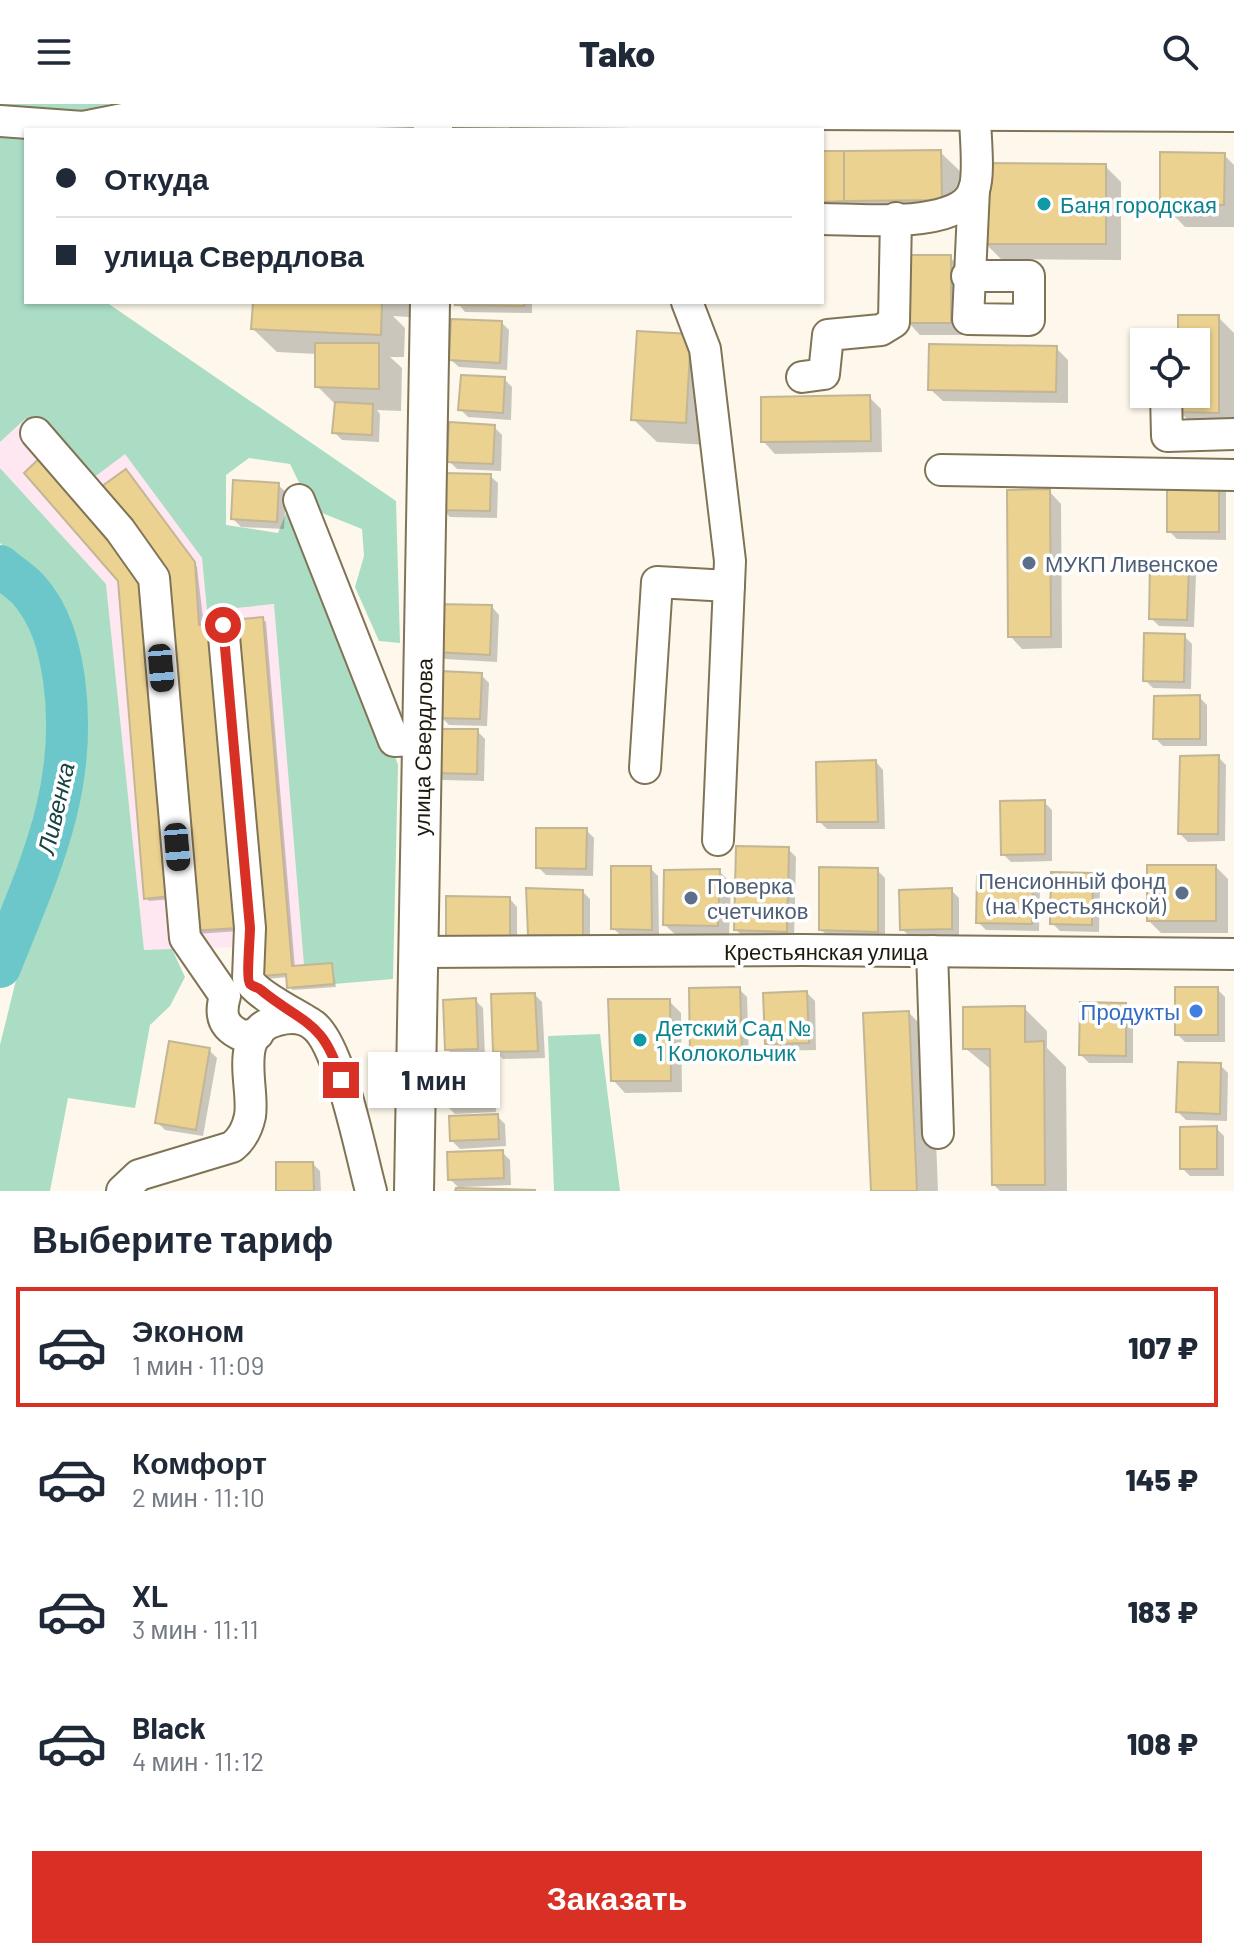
<!DOCTYPE html>
<html lang="ru">
<head>
<meta charset="utf-8">
<style>
  body { margin:0; font-family:Barlow,sans-serif; background:#f2f2f3; color:#1f2937; height:100vh; display:flex; flex-direction:column; font-size:30px; white-space:nowrap }
  * { box-sizing:border-box; margin:0 }
  p { font-size:26px; color:#747a83 }
  .icon { flex:none; width:44px; height:44px; fill:none; stroke:currentColor; stroke-width:2; stroke-linecap:round; stroke-linejoin:round }
  .map { position:relative; height:1087px; overflow:hidden }
  .drawer { display:flex; flex-direction:column; background:#fff; flex:1 }
  .drawer>* { flex:none }
  .hud { position:absolute; left:24px; top:24px; width:800px; height:176px; border-radius:0px; box-shadow:0 2px 6px #0004; display:grid; align-content:center; height:176px; padding:0 32px; background:#fff }
  .tools { position:absolute; left:1130px; top:224px; display:grid; gap:16px }
  .tools a { display:grid; place-items:center; width:80px; height:80px; border-radius:0px; background:#fff; box-shadow:0 2px 6px #0004; font-size:40px }
  .end { position:absolute; width:36px; height:36px; margin:-18px; border:10px solid #d93025; background:#fff; box-shadow:0 0 0 4px #fff }
  .from { border-radius:50% }
  .bubble { position:absolute; height:56px; border-radius:0px; background:#fff; box-shadow:0 2px 6px #0004; font-size:26px; font-weight:800; line-height:56px; text-align:center }
  .car { position:absolute; width:24px; height:48px; margin:-24px -12px; border-radius:10px; box-shadow:0 0 6px 2px #0007; background:linear-gradient(#222 24%,#8ab4d8 0 40%,#222 0 76%,#8ab4d8 0 86%,#222 0) }
  .hud b { display:flex; align-items:center; gap:28px; height:76px; font-size:30px }
  .hud b+b { border-top:2px solid #e0e1e3 }
  .hud i { width:20px; height:20px; background:#1f2937 }
  ul { padding:0; list-style:none }
  li { display:flex; align-items:center; gap:24px; height:120px; margin:0 16px 12px; padding:0 16px; border:4px solid transparent; border-radius:0px }
  li div { flex:1 }
  li b { display:block; font-size:30px }
  li em { font-style:normal; font-weight:800 }
  li.active { border-color:#d93025 }
  li>.icon { width:72px; height:72px; stroke-width:1.5 }
  h2 { padding:0 32px; font-size:36px; line-height:96px }
  .primary-button { display:flex; gap:16px; margin-top:auto; padding:16px 32px }
  .primary-button a { flex:1; height:92px; border-radius:0px; background:#d93025; color:#fff; font-size:32px; font-weight:800; line-height:92px; text-align:center }
  header { display:flex; justify-content:space-between; align-items:center; height:104px; padding:0 32px; background:#fff; font-size:36px; font-weight:800 }
  .map>svg:first-child { display:block }
</style>
</head>
<body>
<header><svg class="icon" aria-label="menu" viewBox="0 0 24 24"><path d="M4 6h16M4 12h16M4 18h16"/></svg>Tako<svg class="icon" aria-label="search" viewBox="0 0 24 24"><circle cx="10" cy="10" r="6"/><path d="M15 15l6 6"/></svg></header>
<div class="map">
<svg width="1234" height="1087" viewBox="0 0 1234 1087">
  <rect width="100%" height="100%" fill="#fdf8eb"/>
  <path fill="#ffe7f2" d="M24 314 88 378 125 349 202 454 207 506 274 500 304 860 332 859 334 880 287 884 285 870 243 843 144 846 106 480 0 364V338Z"/>
  <g fill="#abddc5">
    <path d="M0 0H108L104 26H26V198H106L396 397 400 539 379 537 355 483 364 452 362 425 312 405 290 360 249 354 226 371V421L278 429 286 409H299L359 550 398 661 393 875 334 880 332 859 304 861 274 500 207 507 202 454 125 350 88 378 25 315 0 338Z"/>
    <path d="M0 364 106 480 144 846 172 845 185 873 170 902 150 921 135 1004 68 994 50 1087H0V941L18 868 68 725 83 620 76 554 56 492 0 439Z"/>
    <path d="M0 479 23 501 39 541 49 586 53 642 45 692 33 713 30 735 0 825Z"/>
    <path d="M600 930 620 1087H554L548 932Z"/>
  </g>
  <g fill="#0003">
    <path d="M940 48 964 71V119L822 121V49Z"/>
    <path d="M1224 51 1234 61V123H1185L1162 99Z"/>
    <path d="M1105 62 1121 78V156L1001 155 985 139Z"/>
    <path d="M950 153 962 166V231H920L908 218Z"/>
    <path d="M255 198H411L410 213 393 212 405 224 404 253H390L402 264 401 307 377 306 380 310 379 338 342 336 334 328 337 302 317 282V250L277 248 253 225Z"/>
    <path d="M457 198H532V209L465 208Z"/>
    <path d="M1218 213 1234 229V331H1203L1180 308 1196 290V238H1180Z"/>
    <path d="M501 218 509 226 507 266 459 263 451 256Z"/>
    <path d="M690 232 708 341 657 338 633 315Z"/>
    <path d="M1056 244 1068 256V299L943 297 930 285Z"/>
    <path d="M504 275 512 283 511 316 468 313 460 305Z"/>
    <path d="M869 293 881 305 882 348 775 350 763 337Z"/>
    <path d="M494 323 502 331 501 367 457 365 449 357Z"/>
    <path d="M129 370 197 463 240 827 196 830Z"/>
    <path d="M490 372 498 379 497 414 450 413 442 405Z"/>
    <path d="M1218 379 1226 387V436L1177 435 1169 427Z"/>
    <path d="M278 381 286 388 284 425 241 423 233 415Z"/>
    <path d="M1049 387 1061 400 1062 544 1022 545 1010 532Z"/>
    <path d="M1188 462 1196 470 1194 523 1159 522 1151 514Z"/>
    <path d="M148 477 173 795 149 797 146 794Z"/>
    <path d="M492 503 499 511 497 558 445 555 437 547Z"/>
    <path d="M262 515 266 518 295 864 332 861 336 883 292 886 288 873 266 875 263 871Z"/>
    <path d="M1184 532 1192 540 1191 585 1153 584 1145 576Z"/>
    <path d="M481 571 489 579 487 622 449 621 441 613Z"/>
    <path d="M1199 593 1207 601V642H1163L1155 634Z"/>
    <path d="M477 627 485 635 484 677 442 676 434 668Z"/>
    <path d="M1218 653 1226 661 1225 737 1188 738 1180 730Z"/>
    <path d="M876 658 883 666 885 725H827L819 717Z"/>
    <path d="M1044 698 1052 706V757L1011 758 1003 750Z"/>
    <path d="M586 726 594 734 593 772 546 771 538 763Z"/>
    <path d="M788 745 796 753 794 835 744 833 736 826Z"/>
    <path d="M1216 763 1228 775V829H1161L1149 817Z"/>
    <path d="M650 764 658 772 659 833 621 832 613 824Z"/>
    <path d="M877 766 885 774V835L829 833 821 826Z"/>
    <path d="M719 767 731 779 729 833H678L665 821Z"/>
    <path d="M1092 771 1100 778 1099 828 1060 827 1052 819Z"/>
    <path d="M1032 773 1040 781 1039 827 986 826 978 818Z"/>
    <path d="M951 786 959 794V833H910L902 825Z"/>
    <path d="M582 787 590 795V839L538 838 530 830Z"/>
    <path d="M510 795 517 803V843L455 841Z"/>
    <path d="M739 885 747 893 749 955 700 957 692 949Z"/>
    <path d="M1217 885 1225 893V938H1185L1177 930Z"/>
    <path d="M807 889 815 897 816 946 775 947 767 939Z"/>
    <path d="M535 891 542 898 545 954 503 955 495 947Z"/>
    <path d="M475 896 483 904 485 952 455 953 447 945Z"/>
    <path d="M669 897 681 909 682 988 625 989 613 976Z"/>
    <path d="M1126 901 1133 909V959H1089L1081 951Z"/>
    <path d="M1024 904 1047 927V944L1066 963 1067 1087H1000L994 1081 993 967 965 944Z"/>
    <path d="M909 909 932 932 938 1087H873Z"/>
    <path d="M209 946 217 954 203 1032 165 1026 157 1018Z"/>
    <path d="M1220 961 1228 969 1227 1017 1186 1016 1178 1008Z"/>
    <path d="M487 971 495 979 496 1008 455 1010 447 1002Z"/>
    <path d="M497 1012 505 1020 506 1042 460 1045 452 1037Z"/>
    <path d="M1216 1024 1224 1032V1072H1190L1182 1064Z"/>
    <path d="M502 1048 510 1056 511 1081 464 1083V1086L498 1087H457L461 1086 450 1075Z"/>
    <path d="M313 1060 320 1067 321 1087H278Z"/>
  </g>
  <g fill="none" stroke-linecap="round" stroke-linejoin="round">
    <path stroke="#6bc7c9" stroke-width="42" d="M0 462C9 470 20 477 28 485 51 511 59 542 64 575 79 684 39 765 0 863"/>
  </g>
  <g fill="#ecd291" stroke="#c3b695" stroke-width="2">
    <path d="M941 46 942 96 844 97V47Z"/>
    <path d="M822 47H844V97L822 98Z"/>
    <path d="M1160 48 1225 49 1224 101 1160 100Z"/>
    <path d="M983 59 1106 60V140H983Z"/>
    <rect x="906" y="151" width="45" height="68"/>
    <path d="M253 198H382L381 231 251 225Z"/>
    <path d="M455 198H525L524 202 455 201Z"/>
    <path d="M1178 211H1219V309L1178 308V290H1196V238H1178Z"/>
    <path d="M451 215 502 217 500 259 449 256Z"/>
    <path d="M637 227 691 230 686 319 631 316Z"/>
    <path d="M315 239H379V285L315 283Z"/>
    <path d="M929 240 1057 242 1056 288 928 286Z"/>
    <path d="M461 271 505 273 503 309 458 306Z"/>
    <path d="M870 291 871 337 761 338V293Z"/>
    <path d="M335 298 373 300 372 331 332 329Z"/>
    <path d="M449 318 495 321 493 360 447 358Z"/>
    <path d="M46 348 145 471 171 792 144 795 118 477 24 369Z"/>
    <path d="M126 365 195 458 199 521 215 520 237 824 190 827 164 474 98 385Z"/>
    <path d="M441 369 491 370 490 407 440 406Z"/>
    <path d="M233 376 279 379 277 418 231 415Z"/>
    <rect x="1167" y="377" width="52" height="51"/>
    <path d="M1050 385 1051 533H1008L1007 386Z"/>
    <path d="M1150 459 1189 460 1187 516 1149 515Z"/>
    <path d="M435 500 492 501 490 551 435 548Z"/>
    <path d="M263 513 292 862 332 859 334 880 287 884 286 870 261 872 231 516Z"/>
    <path d="M1144 529 1185 530 1184 578 1143 577Z"/>
    <path d="M441 567 482 569 480 615 439 614Z"/>
    <path d="M1200 591V635H1153L1154 592Z"/>
    <path d="M434 625H478L477 670 432 669Z"/>
    <path d="M1219 651 1218 730H1178L1180 652Z"/>
    <path d="M876 656 878 718H817L816 658Z"/>
    <path d="M1045 696V750L1001 751 1000 697Z"/>
    <path d="M536 724H587L586 765 536 764Z"/>
    <path d="M736 742 789 743 787 828 734 826Z"/>
    <rect x="1147" y="761" width="69" height="56"/>
    <path d="M611 762H651L652 826 611 825Z"/>
    <path d="M819 763 878 764V828L819 826Z"/>
    <path d="M720 765 718 822 663 821 664 766Z"/>
    <path d="M1051 768 1093 769 1092 821 1050 820Z"/>
    <path d="M1033 771 1032 820 976 819 977 772Z"/>
    <path d="M526 784 583 786V832L528 831Z"/>
    <path d="M952 784V825L900 826 899 786Z"/>
    <path d="M446 792 510 793V836L446 834Z"/>
    <path d="M740 883 742 948 690 950 689 884Z"/>
    <rect x="1175" y="883" width="43" height="48"/>
    <path d="M807 887 809 939 765 940 763 889Z"/>
    <path d="M535 889 538 947 493 948 491 890Z"/>
    <path d="M476 894 478 945 445 946 443 896Z"/>
    <path d="M608 895H670L671 977H611Z"/>
    <path d="M1080 898 1126 899V952L1079 951Z"/>
    <path d="M1025 902V938L1044 937 1045 1081H992L990 945H963V903Z"/>
    <path d="M909 907 917 1087H871L863 909Z"/>
    <path d="M169 937 210 944 196 1026 155 1019Z"/>
    <path d="M1178 958 1221 959 1220 1010 1176 1008Z"/>
    <path d="M488 969 489 1001 445 1003 444 970Z"/>
    <path d="M498 1010 499 1035 450 1037 449 1012Z"/>
    <path d="M1217 1022V1065H1180V1023Z"/>
    <path d="M503 1046 504 1074 448 1076 447 1048Z"/>
    <path d="M276 1058H313L314 1087H276Z"/>
    <path d="M456 1084 535 1086V1087H455Z"/>
  </g>
  <g fill="none" stroke-linecap="round" stroke-linejoin="round">
    <defs>
      <g id="minor">
        <path d="M0 17 83 23 133 13 433 8 1234 12"/>
        <path d="M822 115C858 115 961 126 974 86 980 69 975 31 975 11"/>
        <path d="M967 172H1029V216L968 215 974 85"/>
        <path d="M687 198 705 245 730 457 718 736"/>
        <path d="M802 273 824 270 828 231 881 226 894 218 896 114"/>
        <path d="M1166 290 1167 332 1234 330"/>
        <path d="M36 329 120 426 154 474 185 834 225 892C219 912 224 924 243 932L258 930"/>
        <path d="M941 366 1234 371"/>
        <path d="M299 396 394 637 422 636"/>
        <path d="M223 521 250 824 248 874C253 888 290 907 305 916"/>
        <path d="M645 664 657 478 729 482"/>
        <path d="M932 847 938 1029"/>
        <path d="M419 848 802 846 1234 850"/>
        <path d="M122 1087 139 1071 232 1043C242 1035 247 1026 250 1012 255 983 231 928 278 916 289 913 303 913 313 921 340 940 361 1051 371 1087"/>
      </g>
      <g id="major">
        <path d="M433 26V0"/>
        <path d="M414 1087 430 198"/>
      </g>
    </defs>
    <use href="#minor" stroke="#807456" stroke-width="34"/>
    <use href="#major" stroke="#807456" stroke-width="42"/>
    <use href="#minor" stroke="#fff" stroke-width="30"/>
    <use href="#major" stroke="#fff" stroke-width="38"/>
  </g>
  <g fill="none" stroke-linecap="round" stroke-linejoin="round">
    <path stroke="#d93025" stroke-width="10" d="M223 521 250 824C250 834 246 876 250 880 253 883 258 883 261 886 304 921 324 916 341 976"/>
  </g>
  <g fill="#0f9aa8" stroke="#fff" stroke-width="3">
    <circle cx="1044" cy="100" r="8"/>
    <circle cx="640" cy="936" r="8"/>
  </g>
  <g fill="#5c6f8a" stroke="#fff" stroke-width="3">
    <circle cx="1029" cy="459" r="8"/>
    <circle cx="1182" cy="789" r="8"/>
    <circle cx="691" cy="794" r="8"/>
  </g>
  <circle fill="#3f7fe0" stroke="#fff" stroke-width="3" cx="1196" cy="907" r="8"/>
  <g text-anchor="middle" dominant-baseline="central" stroke-width="7" stroke-linejoin="round" paint-order="stroke">
    <g font-size="22" fill="#0d838f" stroke="#fff" text-anchor="start">
      <text x="1060" y="100">Баня городская</text>
      <text x="656" y="923">Детский Сад №<tspan x="656" dy="25">1 Колокольчик</tspan></text>
    </g>
    <g font-size="22" fill="#4e5e75" stroke="#fff" text-anchor="start">
      <text x="1045" y="459">МУКП Ливенское</text>
      <text x="1166" y="776" text-anchor="end">Пенсионный фонд<tspan x="1166" dy="25">(на Крестьянской)</tspan></text>
      <text x="707" y="781">Поверка<tspan x="707" dy="25">счетчиков</tspan></text>
    </g>
    <g font-size="22" fill="#1f1a0e" stroke="#fff">
      <text transform="translate(422 643) rotate(-89)">улица Свердлова</text>
      <text x="826" y="847">Крестьянская улица</text>
    </g>
    <g font-size="22" fill="#366cbe" stroke="#fff" text-anchor="end">
      <text x="1180" y="907">Продукты</text>
    </g>
    <g font-size="24" font-style="italic" fill="#174344" stroke="#fff">
      <text transform="translate(55 704) rotate(-77)">Ливенка</text>
    </g>
  </g>
</svg>
<div class="tools">
<a><svg class="icon" aria-label="locate" viewBox="0 0 24 24"><circle cx="12" cy="12" r="6"/><path d="M12 2v4M12 18v4M2 12h4M18 12h4"/></svg></a>
</div>
<i class="end from" style="left:223px;top:521px"></i>
<i class="end" style="left:341px;top:976px"></i>
<div class="bubble" style="left:368px;top:948px;width:132px">1 мин</div>
<i class="car" style="left:161px;top:564px;rotate:175deg"></i>
<i class="car" style="left:177px;top:743px;rotate:175deg"></i>
<div class="hud">
<b><i class="from"></i>Откуда</b>
<b><i></i>улица Свердлова</b>
</div>
</div>
<section class="drawer">
<h2>Выберите тариф</h2>
<ul>
<li class="active"><svg class="icon" aria-label="car" viewBox="0 0 24 24"><path d="M5 17H2v-5l4-1 3-4h7l3 4 3 1v5h-3M9 17h6M6 11h13"/><circle cx="7" cy="17" r="2"/><circle cx="17" cy="17" r="2"/></svg><div><b>Эконом</b><p>1 мин · 11:09</p></div><em>107 ₽</em></li>
<li><svg class="icon" aria-label="car" viewBox="0 0 24 24"><path d="M5 17H2v-5l4-1 3-4h7l3 4 3 1v5h-3M9 17h6M6 11h13"/><circle cx="7" cy="17" r="2"/><circle cx="17" cy="17" r="2"/></svg><div><b>Комфорт</b><p>2 мин · 11:10</p></div><em>145 ₽</em></li>
<li><svg class="icon" aria-label="car" viewBox="0 0 24 24"><path d="M5 17H2v-5l4-1 3-4h7l3 4 3 1v5h-3M9 17h6M6 11h13"/><circle cx="7" cy="17" r="2"/><circle cx="17" cy="17" r="2"/></svg><div><b>XL</b><p>3 мин · 11:11</p></div><em>183 ₽</em></li>
<li><svg class="icon" aria-label="car" viewBox="0 0 24 24"><path d="M5 17H2v-5l4-1 3-4h7l3 4 3 1v5h-3M9 17h6M6 11h13"/><circle cx="7" cy="17" r="2"/><circle cx="17" cy="17" r="2"/></svg><div><b>Black</b><p>4 мин · 11:12</p></div><em>108 ₽</em></li>
</ul>
<div class="primary-button"><a>Заказать</a></div>
</section>
</body>
</html>
